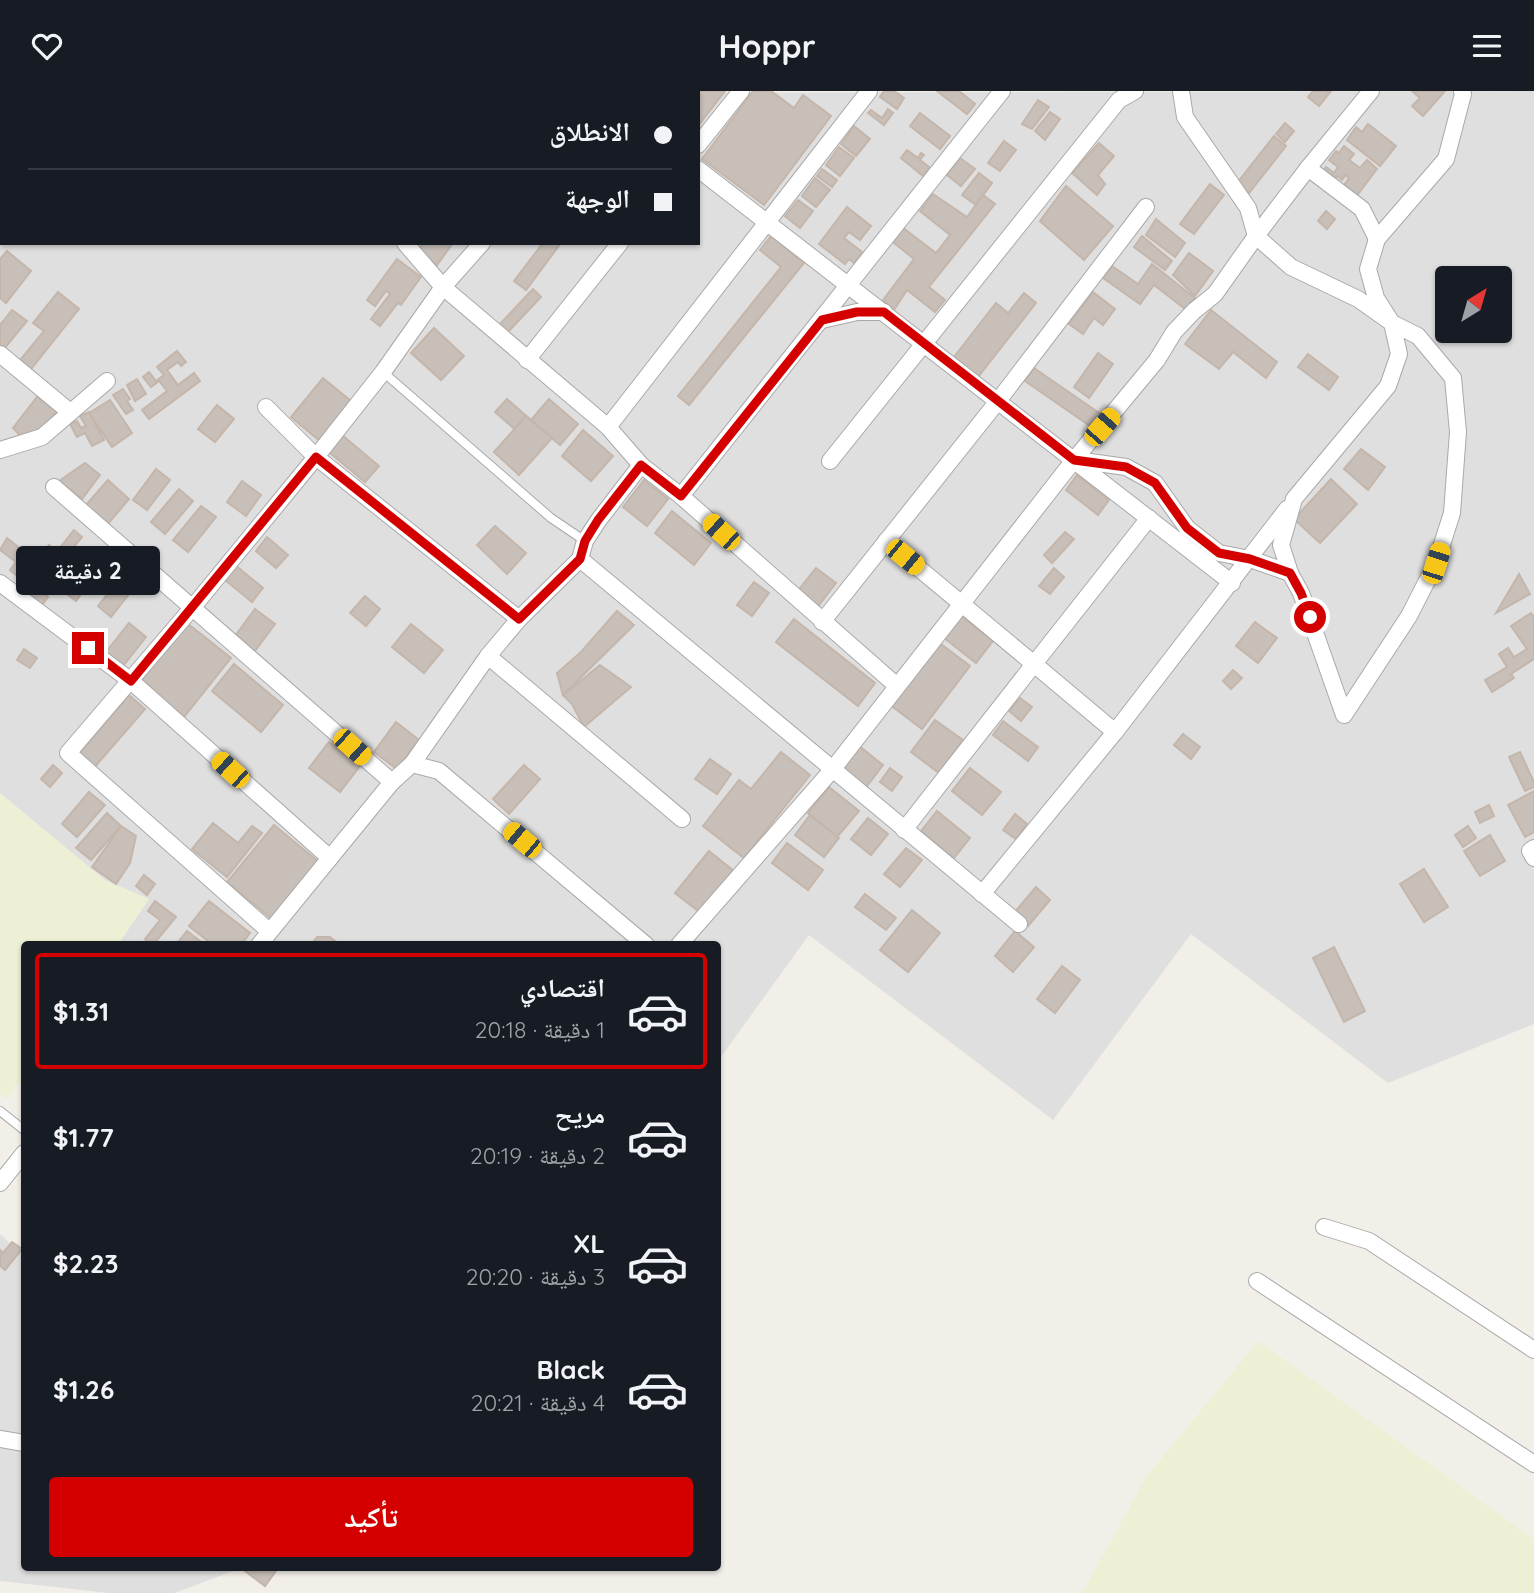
<!DOCTYPE html>
<html lang="ar">
<head>
<meta charset="utf-8">
<style>
  body { margin:0; font-family:Quicksand,"Noto Naskh Arabic",sans-serif; background:#242831; color:#f1f3f6; direction:rtl; height:100vh; display:flex; flex-direction:column; font-size:26px; white-space:nowrap }
  * { box-sizing:border-box; margin:0 }
  p { font-size:23px; color:#9ea1a6 }
  .icon { flex:none; width:38px; height:38px; fill:none; stroke:currentColor; stroke-width:2; stroke-linecap:round; stroke-linejoin:round }
  .map { position:relative; flex:1; overflow:hidden; direction:ltr }
  .details { position:absolute; left:21px; top:850px; width:700px; height:630px; display:flex; flex-direction:column; background:#171b24; border-radius:7px; box-shadow:0 2px 5px #0004; direction:rtl }
  .details>* { flex:none }
  .banner { position:absolute; left:0px; top:0px; width:700px; height:154px; box-shadow:0 2px 5px #0004; direction:rtl; display:grid; align-content:center; height:154px; padding:0 28px; background:#171b24 }
  .needle { width:46px; rotate:37deg }
  .controls { position:absolute; left:1435px; top:175px; display:grid; gap:14px }
  .controls a { display:grid; place-items:center; width:77px; height:77px; border-radius:7px; background:#171b24; box-shadow:0 2px 5px #0004; font-size:35px }
  .end { position:absolute; width:32px; height:32px; margin:-16px; border:9px solid #d40000; background:#fff; box-shadow:0 0 0 4px #fff }
  .from { border-radius:50% }
  .bubble { position:absolute; height:49px; border-radius:7px; background:#171b24; box-shadow:0 2px 5px #0004; font-size:23px; font-weight:700; line-height:49px; text-align:center; direction:rtl }
  .car { position:absolute; width:21px; height:42px; margin:-21px -10px; border-radius:9px; box-shadow:0 0 5px 2px #0007; background:linear-gradient(#f5c518 24%,#345 0 40%,#f5c518 0 76%,#345 0 86%,#f5c518 0) }
  .banner b { display:flex; align-items:center; gap:24px; height:66px; font-size:26px }
  .banner b+b { border-top:2px solid #363941 }
  .banner i { width:18px; height:18px; background:#f1f3f6 }
  ul { padding:12px 0 0; list-style:none }
  li { display:flex; align-items:center; gap:21px; height:116px; margin:0 14px 10px; padding:0 14px; border:4px solid transparent; border-radius:7px }
  li div { flex:1 }
  li b { display:block; font-size:26px }
  li em { font-style:normal; font-weight:700 }
  li.active { border-color:#d40000 }
  li>.icon { width:63px; height:63px; stroke-width:1.5 }
  .button { display:flex; gap:14px; margin-top:auto; padding:14px 28px }
  .button a { flex:1; height:80px; border-radius:7px; background:#d40000; color:#fff; font-size:28px; font-weight:700; line-height:80px; text-align:center }
  header { display:flex; justify-content:space-between; align-items:center; height:91px; padding:0 28px; background:#171b24; font-size:32px; font-weight:700 }
  .map>svg:first-child { display:block }
</style>
</head>
<body>
<header><svg class="icon" aria-label="menu" viewBox="0 0 24 24"><path d="M4 6h16M4 12h16M4 18h16"/></svg>Hoppr<svg class="icon" aria-label="heart" viewBox="0 0 24 24"><path d="M12 20l-8-8c-3-5 5-10 8-4 3-6 11-1 8 4z"/></svg></header>
<div class="map">
<svg width="1534" height="1502" viewBox="0 0 1534 1502">
  <rect width="100%" height="100%" fill="#f2efe9"/>
  <g fill="#e0dfdf" fill-rule="evenodd">
    <path d="M0 0 339 2H2V152H698V2H483L1534 0V933L1388 992 1191 843 1053 1029 809 844 718 970V854H91L0 719ZM1447 187H1500V240H1447Z"/>
    <path d="M0 1143 24 1165V1477H241L175 1502H109L0 1490Z"/>
  </g>
  <g fill="#eef0d5">
    <path d="M0 702 105 789 149 808 118 854H24V984L7 1008 0 1002Z"/>
    <path d="M1258 1250 1534 1448V1502H1082L1147 1385Z"/>
  </g>
  <g fill="#c7bfb8" stroke="#c4b6ab" stroke-width="2">
    <path d="M620 0H725L698 35V2Z"/>
    <path d="M753 0H771L794 17 803 4 831 25 764 114 702 68Z"/>
    <path d="M884 0H894L904 7 897 18 880 6Z"/>
    <path d="M937 0H959L975 13 967 23Z"/>
    <path d="M1313 0H1331L1319 15 1308 6Z"/>
    <path d="M1412 0H1445L1423 25 1412 15 1420 7Z"/>
    <path d="M1038 9 1049 16 1032 38 1022 33Z"/>
    <path d="M888 18 893 22 884 34 868 22 871 19 882 27Z"/>
    <path d="M1050 21 1060 28 1045 49 1035 40Z"/>
    <path d="M920 22 950 45 940 58 910 35Z"/>
    <path d="M1285 32 1294 40 1285 51 1276 43Z"/>
    <path d="M1368 33 1396 55 1380 75 1347 49 1356 36 1362 41Z"/>
    <path d="M854 35 870 48 856 65 841 53Z"/>
    <path d="M1274 45 1286 55 1249 102 1237 92Z"/>
    <path d="M1004 50 1016 59 1000 80 988 72Z"/>
    <path d="M1099 52 1114 65 1098 84 1105 93 1097 104 1072 82Z"/>
    <path d="M1344 55 1354 63 1349 69 1360 77 1367 69 1377 78 1355 107 1342 97 1349 87 1346 84 1342 89 1337 85 1333 90 1322 82 1326 76 1334 82 1338 76 1329 69 1336 60 1339 62Z"/>
    <path d="M839 56 854 67 840 85 826 74Z"/>
    <path d="M907 59 918 67 921 62 924 64 920 69 929 76 923 85 901 67Z"/>
    <path d="M960 67 975 78 961 95 947 84Z"/>
    <path d="M822 78 837 89 832 96 817 85Z"/>
    <path d="M979 82 992 92 976 114 962 104Z"/>
    <path d="M815 87 830 99 816 116 802 105Z"/>
    <path d="M1210 93 1224 104 1194 143 1180 133Z"/>
    <path d="M1066 95 1113 135 1084 169 1040 130Z"/>
    <path d="M933 103 967 126 983 104 995 113 929 196 945 209 935 221 907 199 894 219 883 209 914 168 893 151 903 137 936 162 950 144 920 120Z"/>
    <path d="M798 109 813 120 800 137 785 125Z"/>
    <path d="M847 116 871 135 860 149 849 141 844 147 862 161 854 172 849 168 845 173 819 153Z"/>
    <path d="M1326 120 1335 128 1327 138 1318 130Z"/>
    <path d="M1156 128 1185 152 1175 166 1146 144Z"/>
    <path d="M771 145 804 172 689 314 678 305 781 176 760 159Z"/>
    <path d="M1142 145 1172 170 1165 179 1134 156Z"/>
    <path d="M423 152H453L437 174 418 160Z"/>
    <path d="M543 152H561L526 199 514 190Z"/>
    <path d="M7 160 31 180 6 212 0 207V168Z"/>
    <path d="M1189 162 1213 180 1195 205 1173 184Z"/>
    <path d="M397 168 421 186 401 214 398 212 380 235 371 228 390 203 386 200 375 215 367 209Z"/>
    <path d="M1152 173 1195 207 1185 218 1154 194 1140 213 1103 187 1112 175 1138 193Z"/>
    <path d="M533 198 541 206 507 242 499 234Z"/>
    <path d="M58 201 79 218 31 278 20 269 44 240 33 232Z"/>
    <path d="M1093 201 1115 218 1103 234 1094 227 1083 243 1069 233Z"/>
    <path d="M1024 202 1036 212 978 286 954 266 996 212 1008 222Z"/>
    <path d="M12 219 27 230 4 258 0 256V234Z"/>
    <path d="M1211 219 1277 271 1266 287 1233 261 1219 278 1185 253Z"/>
    <path d="M434 237 464 265 441 289 411 262Z"/>
    <path d="M177 260 186 271 181 275 178 271 167 279 178 294 194 282 200 290 149 328 142 319 167 300 159 290 151 296 143 286 149 281 156 290 164 284 157 276Z"/>
    <path d="M1098 262 1113 273 1089 307 1074 296Z"/>
    <path d="M1308 263 1338 286 1329 299 1298 276Z"/>
    <path d="M1034 277 1102 324 1093 337 1025 290Z"/>
    <path d="M323 287 352 311 320 350 291 326Z"/>
    <path d="M137 288 146 303 135 310 127 294Z"/>
    <path d="M123 298 130 308 127 310 133 319 126 323 113 304Z"/>
    <path d="M37 306 57 321 41 337 24 349 13 337Z"/>
    <path d="M507 308 531 329 519 342 495 321Z"/>
    <path d="M549 308 578 333 560 354 531 329Z"/>
    <path d="M110 309 132 342 112 356 89 322Z"/>
    <path d="M217 314 234 328 215 351 198 338Z"/>
    <path d="M89 321 104 349 92 355 85 342 77 346 70 333 77 330 81 337 86 335 80 325Z"/>
    <path d="M526 325 552 347 519 384 494 361Z"/>
    <path d="M583 339 613 365 591 390 562 365Z"/>
    <path d="M342 344 379 375 365 391 329 361Z"/>
    <path d="M1361 358 1385 376 1368 399 1344 378Z"/>
    <path d="M85 372 100 384 82 408 59 390Z"/>
    <path d="M156 378 170 389 147 419 133 409Z"/>
    <path d="M1077 384 1109 409 1098 424 1066 399Z"/>
    <path d="M1331 388 1357 413 1320 452 1294 428Z"/>
    <path d="M108 389 129 408 107 434 86 414Z"/>
    <path d="M644 389 668 408 647 435 623 416Z"/>
    <path d="M242 390 261 404 246 425 227 411Z"/>
    <path d="M179 398 193 410 165 443 151 431Z"/>
    <path d="M201 415 216 426 188 461 173 449Z"/>
    <path d="M672 420 711 452 694 474 655 442Z"/>
    <path d="M495 435 526 462 507 483 477 454Z"/>
    <path d="M74 439 82 446 67 464 59 458Z"/>
    <path d="M1065 441 1074 448 1052 472 1044 464Z"/>
    <path d="M267 446 288 464 276 477 256 460Z"/>
    <path d="M7 447 37 471 22 489 10 479 16 471 0 459Z"/>
    <path d="M49 454 61 464 53 473 41 464Z"/>
    <path d="M73 464 97 483 84 499 60 480Z"/>
    <path d="M235 474 263 497 252 511 224 488Z"/>
    <path d="M54 476 84 499 76 510 46 487Z"/>
    <path d="M816 477 836 492 816 518 796 502Z"/>
    <path d="M1054 477 1064 486 1050 503 1039 495Z"/>
    <path d="M127 478 140 489 111 526 98 515Z"/>
    <path d="M1519 483 1530 503 1496 522Z"/>
    <path d="M42 491 46 494 41 500 48 506 42 514 31 505Z"/>
    <path d="M754 491 769 502 752 525 737 514Z"/>
    <path d="M365 505 380 518 366 535 350 522Z"/>
    <path d="M255 518 275 533 255 560 235 545Z"/>
    <path d="M617 520 634 534 563 604 557 582 581 561Z"/>
    <path d="M1531 522 1534 526V568L1511 583 1514 587 1492 601 1485 589 1507 576 1499 563 1508 557 1514 566 1527 558 1511 535Z"/>
    <path d="M960 524 993 550 976 572 943 546Z"/>
    <path d="M794 528 875 592 858 615 776 551Z"/>
    <path d="M1255 531 1277 547 1258 572 1236 555Z"/>
    <path d="M129 532 146 546 123 575 106 561Z"/>
    <path d="M187 532 231 567 184 626 140 590Z"/>
    <path d="M411 533 443 559 424 582 392 556Z"/>
    <path d="M937 550 970 575 922 638 889 613Z"/>
    <path d="M24 558 37 567 30 577 17 569Z"/>
    <path d="M234 573 283 614 261 641 212 600Z"/>
    <path d="M600 574 631 596 584 636 572 613 563 604Z"/>
    <path d="M1233 579 1242 587 1231 598 1223 590Z"/>
    <path d="M129 604 145 618 93 678 77 665Z"/>
    <path d="M1020 607 1032 616 1021 630 1009 620Z"/>
    <path d="M935 629 963 649 939 682 911 661Z"/>
    <path d="M1003 630 1038 656 1028 670 993 644Z"/>
    <path d="M396 631 419 649 397 678 374 661Z"/>
    <path d="M1183 643 1200 656 1191 668 1174 654Z"/>
    <path d="M329 651 360 675 340 701 309 677Z"/>
    <path d="M858 654 883 674 864 699 838 680Z"/>
    <path d="M781 661 810 684 744 767 703 735 739 689 751 698Z"/>
    <path d="M1520 661 1534 691V696L1525 700 1509 666Z"/>
    <path d="M710 668 731 683 717 703 695 688Z"/>
    <path d="M53 674 62 682 50 696 41 688Z"/>
    <path d="M524 674 540 688 509 723 493 708Z"/>
    <path d="M890 677 902 686 892 700 880 691Z"/>
    <path d="M970 677 1001 701 982 724 952 700Z"/>
    <path d="M829 696 859 720 837 746 808 722Z"/>
    <path d="M1534 700V741L1525 746 1508 714Z"/>
    <path d="M89 701 105 714 77 746 62 733Z"/>
    <path d="M1489 714 1494 725 1480 732 1475 721Z"/>
    <path d="M937 720 970 747 954 767 921 740Z"/>
    <path d="M107 722 121 735 91 769 76 757Z"/>
    <path d="M1015 723 1027 733 1016 748 1003 739Z"/>
    <path d="M810 724 839 747 824 766 795 744Z"/>
    <path d="M868 727 888 743 871 764 851 748Z"/>
    <path d="M213 732 238 752 252 735 262 742 227 786 192 758Z"/>
    <path d="M274 734 320 772 273 829 227 791Z"/>
    <path d="M121 735 136 745 130 772 116 793 92 776Z"/>
    <path d="M1468 735 1476 747 1463 756 1455 744Z"/>
    <path d="M1490 744 1505 770 1480 785 1464 760Z"/>
    <path d="M787 752 823 779 808 799 772 772Z"/>
    <path d="M906 757 922 769 900 796 884 783Z"/>
    <path d="M709 760 735 781 702 823 675 802Z"/>
    <path d="M1424 778 1448 816 1424 831 1400 793Z"/>
    <path d="M144 784 155 793 147 804 136 795Z"/>
    <path d="M1036 796 1050 809 1028 835 1014 822Z"/>
    <path d="M865 803 896 827 886 839 855 816Z"/>
    <path d="M155 810 176 826 153 854 145 848 160 829 148 820Z"/>
    <path d="M209 810 250 842 241 854H213L189 835Z"/>
    <path d="M912 819 940 842 908 881 880 859Z"/>
    <path d="M187 840 200 850 197 854H176Z"/>
    <path d="M1015 840 1034 856 1013 881 995 865Z"/>
    <path d="M317 846H330L340 854H311Z"/>
    <path d="M1334 856 1365 920 1344 931 1313 867Z"/>
    <path d="M1062 875 1080 889 1055 922 1037 908Z"/>
    <path d="M12 1151 22 1158 5 1179 0 1175V1159L3 1162Z"/>
    <path d="M241 1477H278L265 1495Z"/>
  </g>
  <g fill="none" stroke-linecap="round" stroke-linejoin="round">
    <defs>
      <g id="lane">
        <path d="M383 281 551 427 585 450"/>
        <path d="M0 1020 24 1039"/>
      </g>
      <g id="street">
        <path d="M186 0 187 2"/>
        <path d="M273 0 274 2"/>
        <path d="M598 0 601 2"/>
        <path d="M1181 0 1185 26 1248 117 1256 145 1291 176 1358 208 1392 232 1418 245 1453 287 1458 341 1452 422 1436 472 1409 525 1344 624 1301 502 1290 482 1281 454 1294 408 1388 295 1399 263 1392 232 1376 207 1368 178 1377 148 1446 68 1463 3 1462 0"/>
        <path d="M698 54 741 0"/>
        <path d="M1308 77 1371 0"/>
        <path d="M698 78 1232 492"/>
        <path d="M0 87H2"/>
        <path d="M405 152 443 196 608 336 641 374 681 405 897 595"/>
        <path d="M822 229 857 221H884"/>
        <path d="M0 263 70 321"/>
        <path d="M527 269 620 152"/>
        <path d="M266 316 316 366 519 528"/>
        <path d="M608 336 869 0"/>
        <path d="M0 359 42 346 107 290"/>
        <path d="M1076 369 1126 376 1155 392 1187 437 1219 462 1250 468 1290 482"/>
        <path d="M830 370 1119 9 1135 0"/>
        <path d="M54 396 392 691"/>
        <path d="M681 405 1002 0"/>
        <path d="M886 450 1034 573 904 739"/>
        <path d="M580 468 1019 833"/>
        <path d="M0 492 131 590 330 767"/>
        <path d="M822 531 998 310 1146 116"/>
        <path d="M488 565 682 728"/>
        <path d="M1115 641 1034 573 1149 427"/>
        <path d="M412 673 439 680 646 854"/>
        <path d="M1534 757 1530 760 1534 767"/>
        <path d="M982 803 1115 641 1287 418"/>
        <path d="M269 840 68 662 193 516 316 366 383 281 443 196 482 152"/>
        <path d="M259 854 392 691 412 673 488 565 519 528 580 468 585 450 598 430 641 374"/>
        <path d="M679 854 832 679 1074 369 1157 269 1174 241 1194 220 1215 203 1256 145 1308 77 1362 118 1377 148"/>
        <path d="M0 1092 24 1062"/>
        <path d="M1324 1136 1369 1150 1534 1259"/>
        <path d="M1257 1190 1534 1373"/>
        <path d="M0 1348 24 1352"/>
      </g>
    </defs>
    <use href="#lane" stroke="#a9a9a9" stroke-width="10"/>
    <use href="#street" stroke="#a9a9a9" stroke-width="18"/>
    <use href="#lane" stroke="#fff" stroke-width="8"/>
    <use href="#street" stroke="#fff" stroke-width="16"/>
  </g>
  <g fill="none" stroke-linecap="round" stroke-linejoin="round">
    <path stroke="#d40000" stroke-width="9" d="M88 557 131 590 316 366 519 528 580 468 585 450 598 429 641 374 681 405 822 229 857 221H884L1074 369 1126 376 1155 392 1187 437 1219 462 1250 468 1290 482 1301 502 1310 526"/>
  </g>
</svg>
<div class="controls">
<a><svg class="needle" viewBox="-14 -14 28 28"><path d="M0-13l5 13h-10z" fill="#e53935"/><path d="M0 13l5-13h-10z" fill="#9ea1a6"/></svg></a>
</div>
<i class="end from" style="left:1310px;top:526px"></i>
<i class="end" style="left:88px;top:557px"></i>
<div class="bubble" style="left:16px;top:455px;width:144px">2 دقيقة</div>
<i class="car" style="left:1102px;top:336px;rotate:41deg"></i>
<i class="car" style="left:721px;top:441px;rotate:312deg"></i>
<i class="car" style="left:905px;top:466px;rotate:129deg"></i>
<i class="car" style="left:1436px;top:472px;rotate:18deg"></i>
<i class="car" style="left:352px;top:656px;rotate:132deg"></i>
<i class="car" style="left:230px;top:679px;rotate:312deg"></i>
<i class="car" style="left:522px;top:749px;rotate:310deg"></i>
<div class="banner">
<b><i class="from"></i>الانطلاق</b>
<b><i></i>الوجهة</b>
</div>
<section class="details">
<ul>
<li class="active"><svg class="icon" aria-label="car" viewBox="0 0 24 24"><path d="M5 17H2v-5l4-1 3-4h7l3 4 3 1v5h-3M9 17h6M6 11h13"/><circle cx="7" cy="17" r="2"/><circle cx="17" cy="17" r="2"/></svg><div><b>اقتصادي</b><p>1 دقيقة · 20:18</p></div><em>$1.31</em></li>
<li><svg class="icon" aria-label="car" viewBox="0 0 24 24"><path d="M5 17H2v-5l4-1 3-4h7l3 4 3 1v5h-3M9 17h6M6 11h13"/><circle cx="7" cy="17" r="2"/><circle cx="17" cy="17" r="2"/></svg><div><b>مريح</b><p>2 دقيقة · 20:19</p></div><em>$1.77</em></li>
<li><svg class="icon" aria-label="car" viewBox="0 0 24 24"><path d="M5 17H2v-5l4-1 3-4h7l3 4 3 1v5h-3M9 17h6M6 11h13"/><circle cx="7" cy="17" r="2"/><circle cx="17" cy="17" r="2"/></svg><div><b>XL</b><p>3 دقيقة · 20:20</p></div><em>$2.23</em></li>
<li><svg class="icon" aria-label="car" viewBox="0 0 24 24"><path d="M5 17H2v-5l4-1 3-4h7l3 4 3 1v5h-3M9 17h6M6 11h13"/><circle cx="7" cy="17" r="2"/><circle cx="17" cy="17" r="2"/></svg><div><b>Black</b><p>4 دقيقة · 20:21</p></div><em>$1.26</em></li>
</ul>
<div class="button"><a>تأكيد</a></div>
</section>
</div>
</body>
</html>
